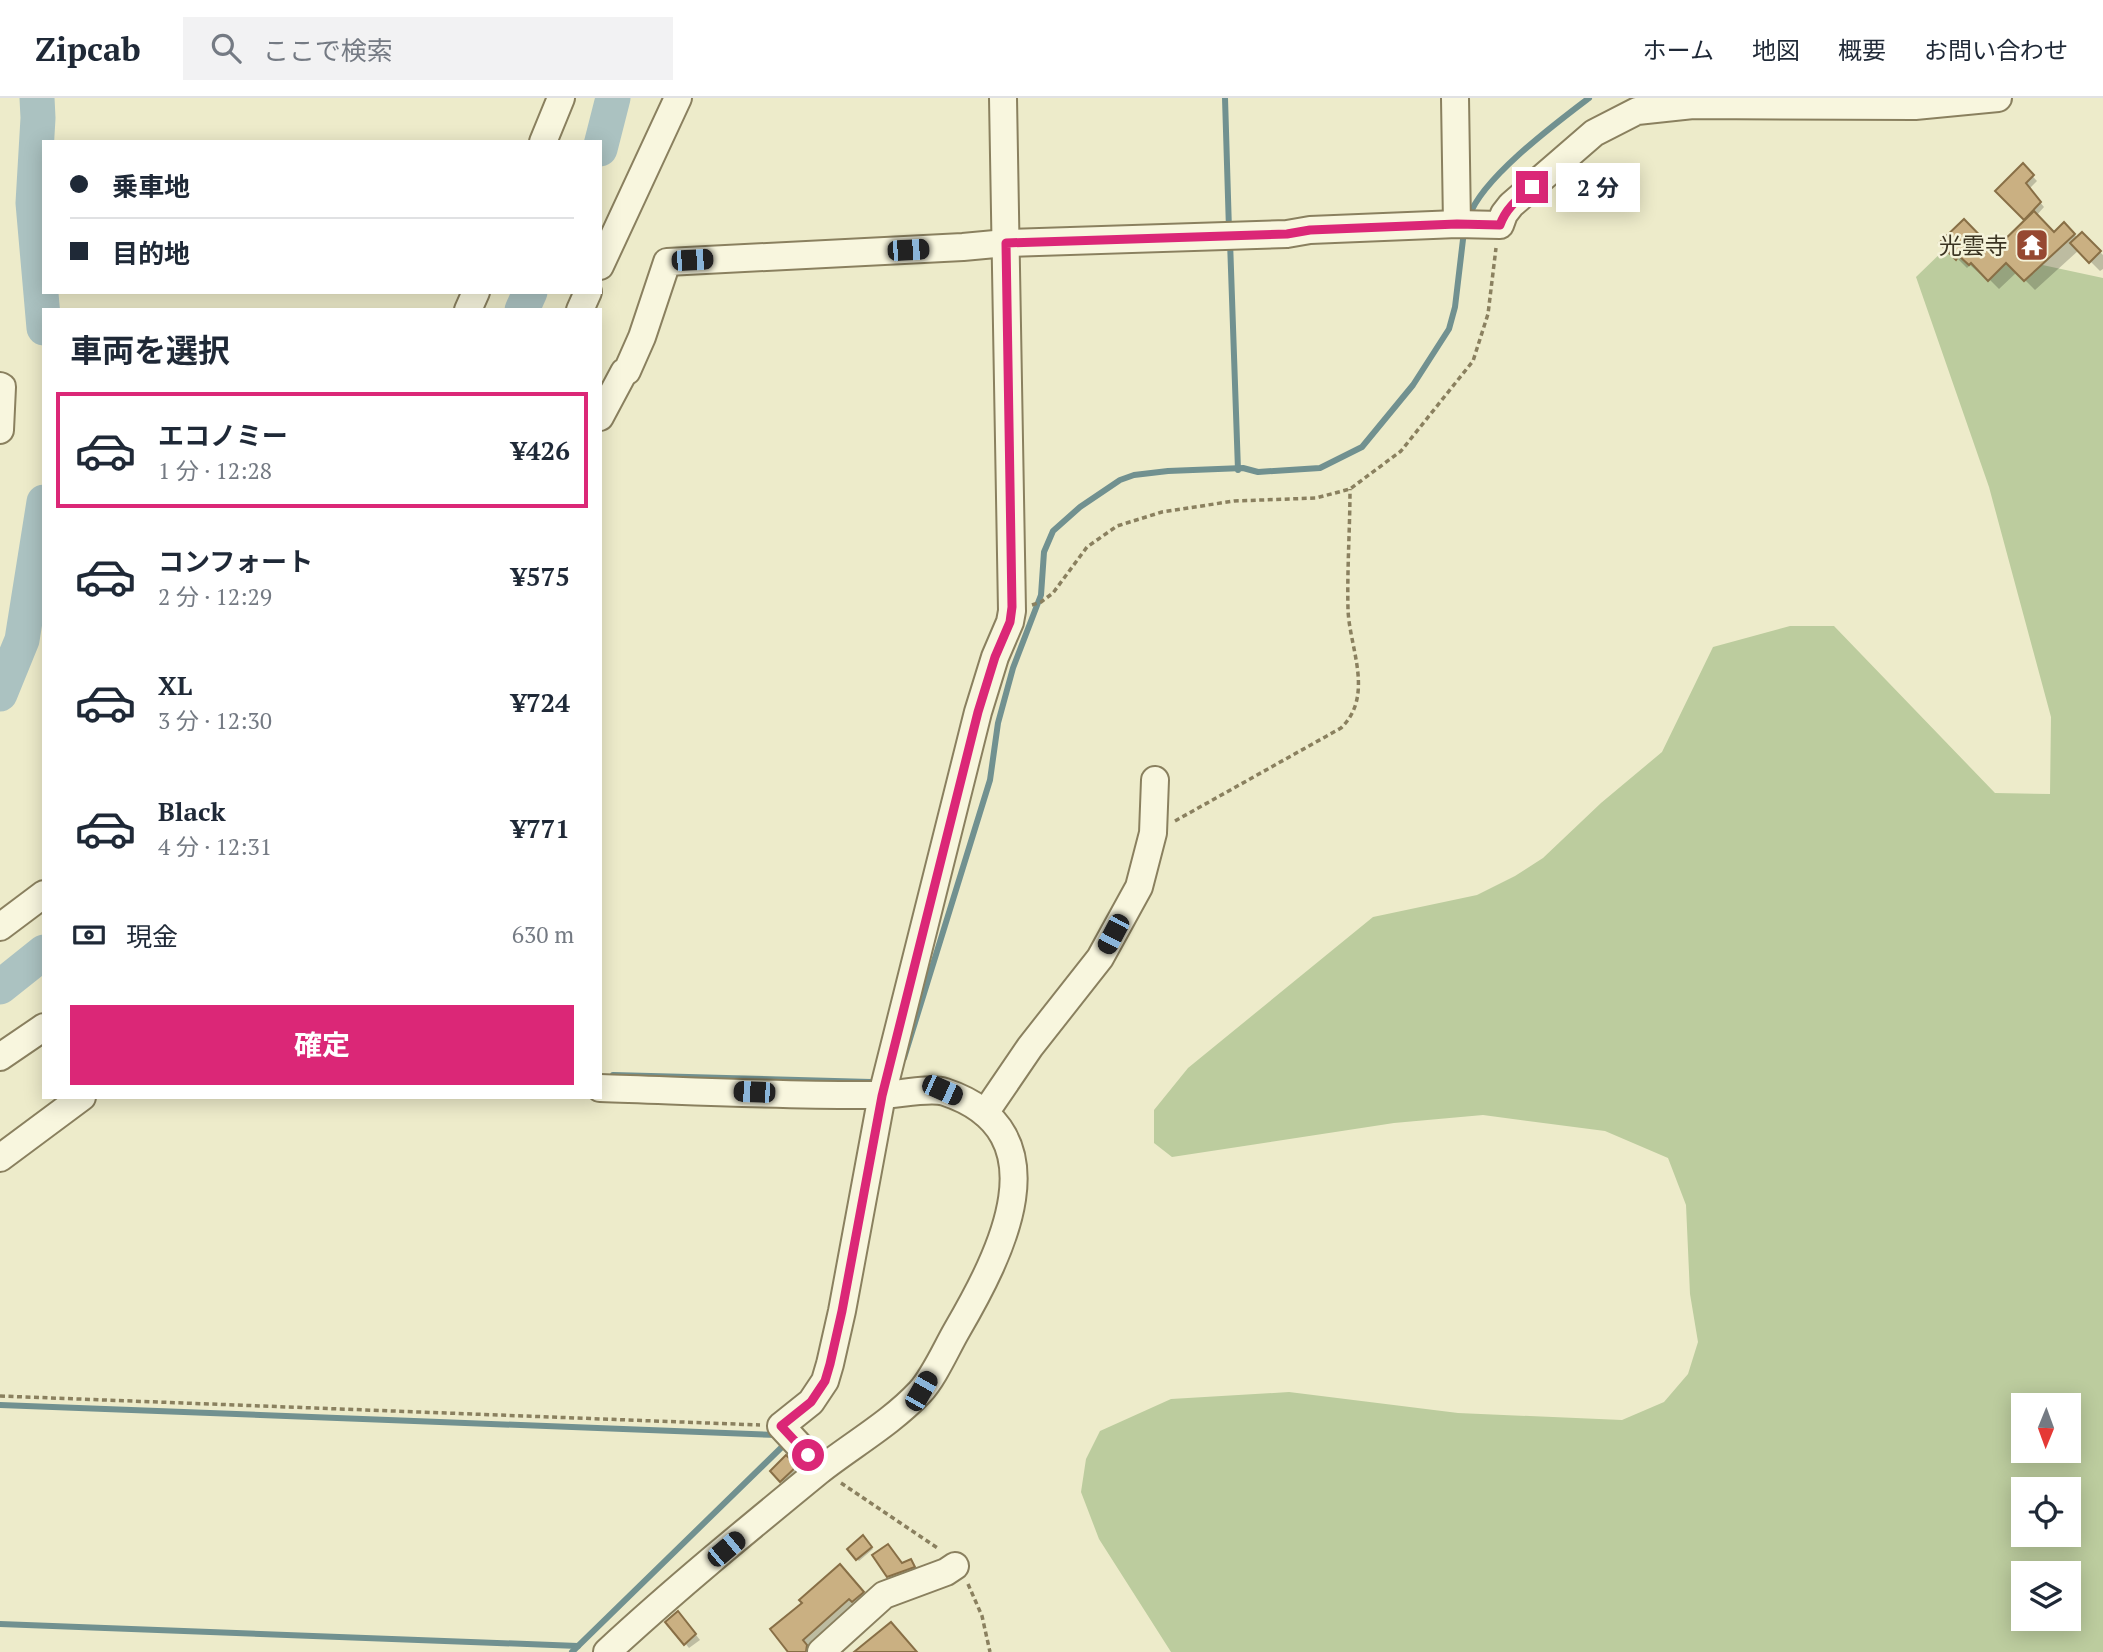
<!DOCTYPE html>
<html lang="ja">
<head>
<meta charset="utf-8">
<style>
  body { margin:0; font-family:"PT Serif","Noto Sans JP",serif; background:#f2f2f3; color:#1f2937; height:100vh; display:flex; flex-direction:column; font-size:26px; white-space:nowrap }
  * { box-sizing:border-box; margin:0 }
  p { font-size:23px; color:#747a83 }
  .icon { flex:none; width:38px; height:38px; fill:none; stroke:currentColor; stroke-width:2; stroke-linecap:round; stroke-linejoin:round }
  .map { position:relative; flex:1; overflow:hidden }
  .sheet { position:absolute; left:42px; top:210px; width:560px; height:791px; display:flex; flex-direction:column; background:#fff; border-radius:0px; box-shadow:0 4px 18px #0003 }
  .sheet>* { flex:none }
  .guide { position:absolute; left:42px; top:42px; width:560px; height:154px; border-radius:0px; box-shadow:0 4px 18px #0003; display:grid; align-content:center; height:154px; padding:0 28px; background:#fff }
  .needle { width:46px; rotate:181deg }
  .fabs { position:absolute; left:2011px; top:1295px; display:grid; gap:14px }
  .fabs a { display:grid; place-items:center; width:70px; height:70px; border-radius:0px; background:#fff; box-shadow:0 4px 18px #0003; font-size:35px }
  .end { position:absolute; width:32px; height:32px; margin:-16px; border:9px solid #db2777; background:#fff; box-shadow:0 0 0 4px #fff }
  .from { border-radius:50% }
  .bubble { position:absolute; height:49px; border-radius:0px; background:#fff; box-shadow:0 4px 18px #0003; font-size:23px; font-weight:700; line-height:49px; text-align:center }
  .car { position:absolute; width:21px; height:42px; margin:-21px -10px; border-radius:9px; box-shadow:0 0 5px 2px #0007; background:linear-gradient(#222 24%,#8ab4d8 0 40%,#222 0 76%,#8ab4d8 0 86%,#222 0) }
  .guide b { display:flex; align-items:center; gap:24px; height:66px; font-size:26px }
  .guide b+b { border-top:2px solid #e0e1e3 }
  .guide i { width:18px; height:18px; background:#1f2937 }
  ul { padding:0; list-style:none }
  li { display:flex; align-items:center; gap:21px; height:116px; margin:0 14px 10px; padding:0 14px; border:4px solid transparent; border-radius:0px }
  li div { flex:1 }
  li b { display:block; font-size:26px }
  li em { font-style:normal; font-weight:700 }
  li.selected { border-color:#db2777 }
  li>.icon { width:63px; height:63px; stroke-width:1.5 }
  h2 { padding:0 28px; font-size:32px; line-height:84px }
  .pay { display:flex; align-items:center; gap:18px; height:77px; padding:0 28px; font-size:26px }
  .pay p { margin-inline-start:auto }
  .action { display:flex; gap:14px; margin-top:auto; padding:14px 28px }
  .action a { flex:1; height:80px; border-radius:0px; background:#db2777; color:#fff; font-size:28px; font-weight:700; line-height:80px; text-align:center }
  header { display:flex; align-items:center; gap:42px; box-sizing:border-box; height:98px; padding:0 35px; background:#fff; border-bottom:2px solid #e0e1e3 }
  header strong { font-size:33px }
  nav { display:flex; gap:38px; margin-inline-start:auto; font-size:24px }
  .search { width:490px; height:63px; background:#f2f2f3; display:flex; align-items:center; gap:18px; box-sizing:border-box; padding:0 24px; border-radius:0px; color:#747a83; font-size:26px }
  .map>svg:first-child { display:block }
</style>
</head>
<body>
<header>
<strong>Zipcab</strong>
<div class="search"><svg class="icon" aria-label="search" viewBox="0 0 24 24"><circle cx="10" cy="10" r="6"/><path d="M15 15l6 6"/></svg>ここで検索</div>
<nav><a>ホーム</a><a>地図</a><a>概要</a><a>お問い合わせ</a></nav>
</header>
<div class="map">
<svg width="2103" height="1554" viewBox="0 0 2103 1554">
  <rect width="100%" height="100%" fill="#edebca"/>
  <path fill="#bccc9e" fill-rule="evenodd" d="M1949 147 2103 180V1554H1171L1099 1441 1081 1394 1086 1361 1100 1333 1171 1301 1289 1294 1458 1315 1622 1322 1664 1304 1688 1276 1698 1244 1690 1196 1686 1107 1668 1060 1605 1033 1483 1017 1394 1025 1172 1059 1154 1045V1012L1188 970 1373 819 1477 797 1515 778 1543 760 1601 705 1662 654 1713 549 1790 528H1834L1995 695 2050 696 2051 619 1989 389 1916 179ZM2023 1307H2068V1353H2023ZM2023 1391H2068V1437H2023ZM2023 1475H2068V1521H2023Z"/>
  <g fill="#0003">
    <path d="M2023 68 2037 83 2029 91 2044 109 2036 118 2054 136 2064 126 2078 140 2082 136 2103 157V171L2100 173 2079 152 2035 192 2017 174 1999 191 1982 174 1980 176 1970 167 1967 170 1942 145 1994 154 2027 123 1997 93Z"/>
    <path d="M786 1359 800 1373 786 1387 772 1373Z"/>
    <path d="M863 1440 873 1451 859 1463 849 1452Z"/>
    <path d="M911 1463 917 1472 892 1481 889 1478Z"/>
    <path d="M846 1475 869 1501 857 1506 808 1549 812 1554H791Z"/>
    <path d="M683 1520 700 1542 689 1550 685 1545Z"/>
  </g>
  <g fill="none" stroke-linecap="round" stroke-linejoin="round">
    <g stroke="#719190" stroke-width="6">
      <path d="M1225 0 1229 132"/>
      <path d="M1469 119C1481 81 1556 25 1589 0"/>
      <path d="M1230 143 1238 372"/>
      <path d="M904 960 990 682 998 625 1013 570 1041 497 1044 454 1053 433 1080 409 1120 382 1134 377 1168 373 1243 370 1258 374 1320 370 1362 349 1413 287 1449 231 1455 209 1464 133"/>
      <path d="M613 977 871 984"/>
      <path d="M0 1307 778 1337"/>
      <path d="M0 1526 578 1548"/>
      <path d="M572 1554 786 1345"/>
    </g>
    <g stroke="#abc2c1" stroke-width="35">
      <path d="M37 0 38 20 33 105 44 230"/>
      <path d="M600 51 613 0"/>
      <path d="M522 212 530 194"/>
      <path d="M0 596 22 542 44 404"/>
      <path d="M0 889 44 854"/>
    </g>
  </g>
  <g fill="#cab082" stroke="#886f46" stroke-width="2">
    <path d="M2023 65 2034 77 2026 85 2041 104 2024 122 1995 93Z"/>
    <path d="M2034 113 2054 134 2064 124 2075 136 2024 183 2006 165 1988 183 1971 165 1969 167 1959 158 1956 162 1939 145 1964 121 1994 152Z"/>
    <path d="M2082 134 2101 153 2089 165 2070 145Z"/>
    <path d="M786 1357 797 1368 780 1384 770 1373Z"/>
    <path d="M863 1437 872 1449 856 1462 847 1451Z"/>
    <path d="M888 1446 902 1465 911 1461 915 1469 887 1479 872 1457Z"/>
    <path d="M840 1466 864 1494 852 1504 849 1501 803 1542 807 1547 806 1554H788L770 1531 802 1505 799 1502Z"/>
    <path d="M678 1513 696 1536 684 1547 665 1524Z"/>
    <path d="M891 1524 917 1554H854L865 1545Z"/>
  </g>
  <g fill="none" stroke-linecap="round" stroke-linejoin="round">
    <defs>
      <g id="minor">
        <path d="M1455 0 1457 126"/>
        <path d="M543 44 561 0"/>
        <path d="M600 168 678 0"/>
        <path d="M468 212 476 194"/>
        <path d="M580 212 588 194"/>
        <path d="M0 288 2 289 0 332"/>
        <path d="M600 319 624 274 627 273 642 239 667 164 963 149 1006 145 1287 136 1310 132 1457 126 1500 127 1504 116 1511 107 1594 35 1637 13 1693 7 1915 8 1998 0"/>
        <path d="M0 829 44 796"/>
        <path d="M0 959 44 929"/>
        <path d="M600 990C693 993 786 998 879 997 897 997 929 989 945 994 1065 1034 1000 1158 957 1232 946 1251 934 1279 920 1294 891 1325 852 1347 819 1373 747 1432 675 1491 607 1554"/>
        <path d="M985 1015 1030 949 1100 860 1139 789 1153 735 1155 682"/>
        <path d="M0 1060 82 999"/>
        <path d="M821 1371 781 1328 811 1304 825 1283 830 1266 842 1213 882 997 978 614 995 559 1010 524 1012 513 1003 0"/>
        <path d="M821 1554 884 1497 946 1474 955 1468"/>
      </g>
    </defs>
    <use href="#minor" stroke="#8a805f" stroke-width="30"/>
    <g stroke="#8a805f" stroke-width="3.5" stroke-dasharray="5 3.5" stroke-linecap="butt">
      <path d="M1032 507 1041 504 1053 495 1087 449 1117 428 1162 414 1234 403 1316 400 1350 391 1401 353 1473 263 1488 216 1496 150"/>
      <path d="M1175 723 1341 630C1375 597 1349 549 1348 511 1347 471 1350 430 1350 391"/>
      <path d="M0 1298 760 1327"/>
      <path d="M841 1385 939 1451"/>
      <path d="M968 1486 982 1518 990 1554"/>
    </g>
    <use href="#minor" stroke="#f8f6de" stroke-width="26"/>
  </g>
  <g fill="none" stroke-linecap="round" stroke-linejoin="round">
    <path stroke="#db2777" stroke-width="9" d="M808 1357 781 1328 811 1304 825 1283 830 1266 842 1213 882 998 978 614 995 559 1010 524 1012 509 1006 145 1287 136 1310 132 1457 126 1500 127C1506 110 1518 101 1532 89"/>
  </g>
  <defs>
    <symbol id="temple-square" viewBox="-11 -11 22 22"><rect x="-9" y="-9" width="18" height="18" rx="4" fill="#964831" stroke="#f5f3da"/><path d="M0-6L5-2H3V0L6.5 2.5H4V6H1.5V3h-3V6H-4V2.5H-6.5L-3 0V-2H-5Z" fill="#fff"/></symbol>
  </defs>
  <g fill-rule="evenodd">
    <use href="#temple-square" x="2013" y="128" width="38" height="38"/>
  </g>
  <g text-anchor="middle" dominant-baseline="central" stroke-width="5" stroke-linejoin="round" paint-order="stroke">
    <g font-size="23" fill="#3b3422" stroke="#f5f3da" text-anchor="end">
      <text x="2008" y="147">光雲寺</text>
    </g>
  </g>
</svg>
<div class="fabs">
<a><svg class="needle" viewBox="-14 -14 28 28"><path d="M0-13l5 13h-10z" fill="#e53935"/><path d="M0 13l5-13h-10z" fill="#747a83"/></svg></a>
<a><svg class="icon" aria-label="locate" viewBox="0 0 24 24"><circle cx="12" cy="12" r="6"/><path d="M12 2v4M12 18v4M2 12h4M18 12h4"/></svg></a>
<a><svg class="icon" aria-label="layers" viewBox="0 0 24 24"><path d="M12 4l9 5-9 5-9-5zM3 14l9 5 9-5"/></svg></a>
</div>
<i class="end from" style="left:808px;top:1357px"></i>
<i class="end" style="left:1532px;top:89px"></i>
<div class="bubble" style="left:1556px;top:65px;width:84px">2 分</div>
<i class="car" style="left:908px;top:152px;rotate:87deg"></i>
<i class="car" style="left:692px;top:162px;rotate:87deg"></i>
<i class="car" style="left:1113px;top:836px;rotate:208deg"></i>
<i class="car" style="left:942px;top:992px;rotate:114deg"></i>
<i class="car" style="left:754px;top:994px;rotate:272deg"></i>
<i class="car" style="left:921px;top:1293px;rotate:30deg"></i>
<i class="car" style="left:726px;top:1451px;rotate:50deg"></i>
<div class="guide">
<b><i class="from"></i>乗車地</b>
<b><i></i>目的地</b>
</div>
<section class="sheet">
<h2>車両を選択</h2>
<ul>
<li class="selected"><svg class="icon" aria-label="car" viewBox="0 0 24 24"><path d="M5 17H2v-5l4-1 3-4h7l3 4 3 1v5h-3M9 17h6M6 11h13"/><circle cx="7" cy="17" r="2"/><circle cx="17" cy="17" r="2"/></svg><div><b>エコノミー</b><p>1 分 · 12:28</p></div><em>¥426</em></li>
<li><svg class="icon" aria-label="car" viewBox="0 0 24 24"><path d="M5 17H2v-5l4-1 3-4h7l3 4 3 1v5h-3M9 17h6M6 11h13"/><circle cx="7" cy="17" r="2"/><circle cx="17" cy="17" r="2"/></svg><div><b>コンフォート</b><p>2 分 · 12:29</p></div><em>¥575</em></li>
<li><svg class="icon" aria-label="car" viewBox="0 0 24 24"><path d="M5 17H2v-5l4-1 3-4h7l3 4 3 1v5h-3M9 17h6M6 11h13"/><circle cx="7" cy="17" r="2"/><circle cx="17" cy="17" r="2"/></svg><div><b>XL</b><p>3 分 · 12:30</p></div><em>¥724</em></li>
<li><svg class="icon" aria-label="car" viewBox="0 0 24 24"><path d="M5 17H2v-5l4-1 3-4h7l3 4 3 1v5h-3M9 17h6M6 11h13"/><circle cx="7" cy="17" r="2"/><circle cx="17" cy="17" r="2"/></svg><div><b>Black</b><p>4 分 · 12:31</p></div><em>¥771</em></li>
</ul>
<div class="pay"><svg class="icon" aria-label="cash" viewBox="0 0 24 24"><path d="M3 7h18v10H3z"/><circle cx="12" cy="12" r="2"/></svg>現金<p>630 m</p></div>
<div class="action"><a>確定</a></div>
</section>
</div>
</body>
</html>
